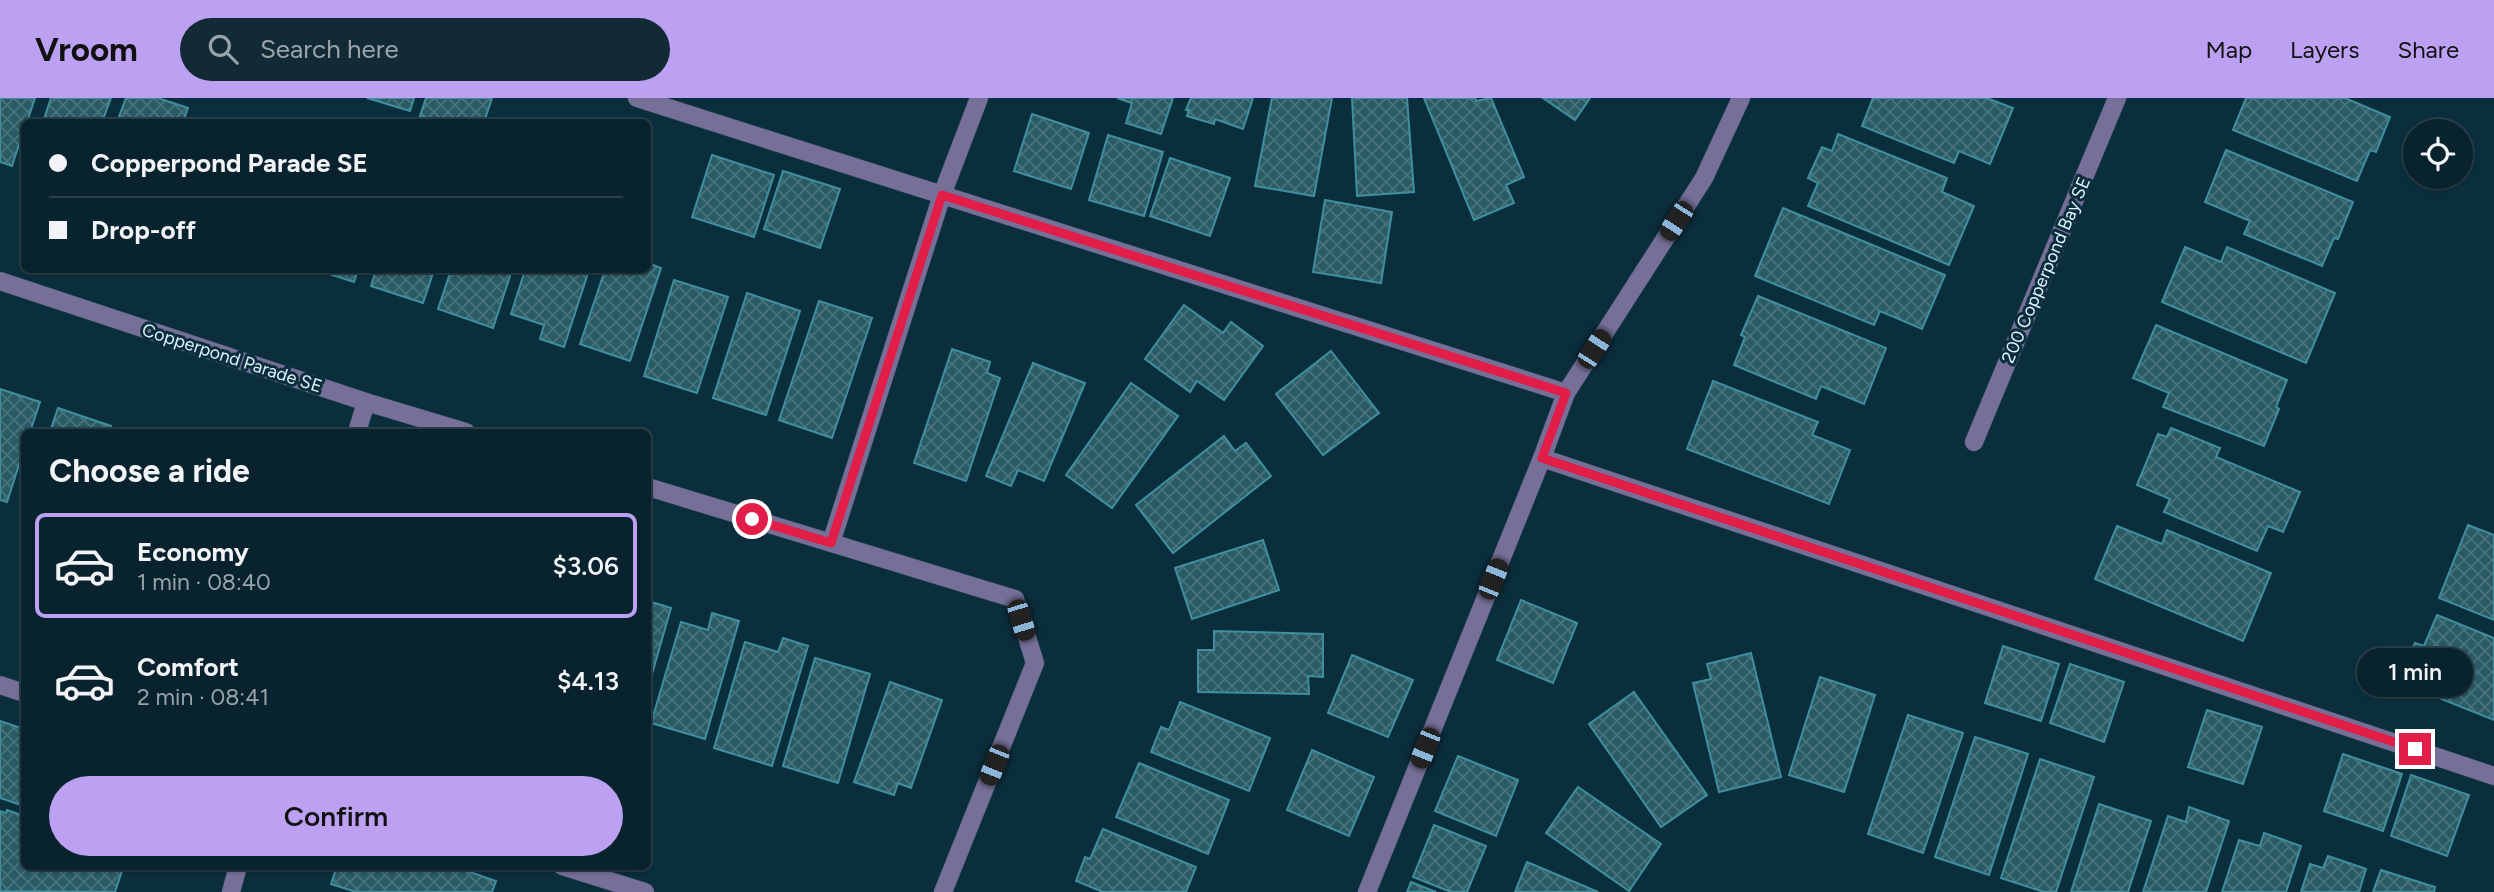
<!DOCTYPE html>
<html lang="en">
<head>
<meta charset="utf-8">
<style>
  body { margin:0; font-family:Figtree,sans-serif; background:#112a36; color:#f1f3f6; height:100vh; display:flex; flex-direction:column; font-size:26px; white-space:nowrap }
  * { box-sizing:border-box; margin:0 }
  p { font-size:23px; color:#98a4aa }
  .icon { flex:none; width:38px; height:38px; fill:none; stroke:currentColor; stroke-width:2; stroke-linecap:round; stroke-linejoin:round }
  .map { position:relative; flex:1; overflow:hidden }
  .drawer { position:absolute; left:21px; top:331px; width:630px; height:441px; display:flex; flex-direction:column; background:#08222e; border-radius:10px; box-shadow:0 2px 5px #0004,0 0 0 2px #293f4a }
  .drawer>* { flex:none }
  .hud { position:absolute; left:21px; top:21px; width:630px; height:154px; border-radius:10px; box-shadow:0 2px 5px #0004,0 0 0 2px #293f4a; display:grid; align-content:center; height:154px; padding:0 28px; background:#08222e }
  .controls { position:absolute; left:2403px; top:21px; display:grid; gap:14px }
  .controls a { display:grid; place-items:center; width:70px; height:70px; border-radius:50%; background:#08222e; box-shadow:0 2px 5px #0004,0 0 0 2px #293f4a; font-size:35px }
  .end { position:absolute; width:32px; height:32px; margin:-16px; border:9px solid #e11d48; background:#fff; box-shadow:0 0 0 4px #fff }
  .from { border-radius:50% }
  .bubble { position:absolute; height:49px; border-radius:24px; background:#08222e; box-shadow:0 2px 5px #0004,0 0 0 2px #293f4a; font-size:23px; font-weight:600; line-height:49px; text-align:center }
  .car { position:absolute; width:21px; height:42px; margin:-21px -10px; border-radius:9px; box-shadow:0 0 5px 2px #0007; background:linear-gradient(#222 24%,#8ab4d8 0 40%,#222 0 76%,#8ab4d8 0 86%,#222 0) }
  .hud b { display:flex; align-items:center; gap:24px; height:66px; font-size:26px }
  .hud b+b { border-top:2px solid #293f4a }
  .hud i { width:18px; height:18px; background:#f1f3f6 }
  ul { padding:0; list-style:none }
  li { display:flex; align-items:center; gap:21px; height:105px; margin:0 14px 10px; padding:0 14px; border:4px solid transparent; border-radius:10px }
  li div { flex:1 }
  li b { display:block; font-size:26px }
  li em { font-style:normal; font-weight:600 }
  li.current { border-color:#bca0f2 }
  li>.icon { width:63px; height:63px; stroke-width:1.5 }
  h2 { padding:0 28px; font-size:32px; line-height:84px }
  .action { display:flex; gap:14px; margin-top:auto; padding:14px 28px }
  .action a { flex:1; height:80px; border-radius:42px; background:#bca0f2; color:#111; font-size:28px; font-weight:600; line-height:80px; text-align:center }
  header { display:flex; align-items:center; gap:42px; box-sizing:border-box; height:98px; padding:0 35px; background:#bca0f2; color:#111 }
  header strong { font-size:33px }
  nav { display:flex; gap:38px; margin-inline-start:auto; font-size:24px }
  .search { width:490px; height:63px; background:#112a36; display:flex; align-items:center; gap:18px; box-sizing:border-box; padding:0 24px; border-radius:38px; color:#98a4aa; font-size:26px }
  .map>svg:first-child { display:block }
</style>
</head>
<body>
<header>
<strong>Vroom</strong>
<div class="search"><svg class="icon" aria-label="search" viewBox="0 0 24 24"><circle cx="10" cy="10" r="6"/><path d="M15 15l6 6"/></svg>Search here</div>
<nav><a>Map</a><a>Layers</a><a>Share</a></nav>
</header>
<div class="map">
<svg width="2494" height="794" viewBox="0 0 2494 794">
  <defs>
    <pattern id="building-cross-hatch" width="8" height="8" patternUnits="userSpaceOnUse" patternTransform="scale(1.75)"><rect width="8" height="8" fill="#2a5b65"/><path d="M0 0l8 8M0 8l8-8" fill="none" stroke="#48737c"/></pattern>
  </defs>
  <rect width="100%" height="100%" fill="#0b2e3d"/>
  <g fill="url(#building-cross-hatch)" stroke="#3f8f9e" stroke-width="2">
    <path d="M0 0H35L27 24H24V31L12 68 0 64Z"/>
    <path d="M51 0H111L102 24H43Z"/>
    <path d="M126 0H158L188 10 183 24H117Z"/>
    <path d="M367 0H414L410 13Z"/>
    <path d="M426 0H492L484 24H440L420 18Z"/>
    <path d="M1117 0H1173L1161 36 1126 25 1132 5Z"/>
    <path d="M1191 0H1253L1243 31 1215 21 1214 26 1187 18 1189 12H1186Z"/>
    <path d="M1272 0H1332L1314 98 1255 88Z"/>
    <path d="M1352 0H1407L1414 94 1357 98Z"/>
    <path d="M1424 0H1475L1476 3 1491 0 1524 79 1506 87 1514 105 1474 122Z"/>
    <path d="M1543 0H1590L1575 22Z"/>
    <path d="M1873 0H1987L2013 10 1990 66 1959 53 1954 65 1862 28Z"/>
    <path d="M2246 0H2345L2390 19 2376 54 2370 52 2357 83 2233 32Z"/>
    <path d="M1032 16 1089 35 1071 91 1014 73Z"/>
    <path d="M1838 36 1947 80 1942 94 1974 108 1949 167 1808 108 1818 85 1808 80 1822 49 1832 53Z"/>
    <path d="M1108 37 1163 54 1144 118 1089 102Z"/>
    <path d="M2226 52 2353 104 2338 141 2334 140 2322 168 2244 136 2250 123 2205 104Z"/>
    <path d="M712 57 774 77 754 139 692 119Z"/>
    <path d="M1170 60 1230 80 1210 138 1150 118Z"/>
    <path d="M783 73 840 91 820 150 764 131Z"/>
    <path d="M1325 102 1392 114 1381 185 1313 174Z"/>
    <path d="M1783 110 1945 177 1922 231 1880 213 1874 227 1755 178Z"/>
    <path d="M2185 149 2221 164 2227 149 2335 195 2306 265 2162 204Z"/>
    <path d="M648 165 661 170 630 263 580 246 605 172H648Z"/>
    <path d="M317 172H358L354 184Z"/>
    <path d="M376 172H434L423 205 371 188Z"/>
    <path d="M451 172H512L493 230 438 211Z"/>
    <path d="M525 172H589L564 249 540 241 544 227 511 216Z"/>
    <path d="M674 182 728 199 697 295 644 278Z"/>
    <path d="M747 195 800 213 766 317 713 300Z"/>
    <path d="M1758 198 1886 250 1864 306 1821 288 1816 301 1734 267 1745 239 1741 237Z"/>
    <path d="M819 203 872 220 832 340 779 322Z"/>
    <path d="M1184 207 1223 235 1231 224 1263 248 1224 302 1197 283 1190 294 1145 261Z"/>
    <path d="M2156 227 2287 282 2276 309 2279 311 2264 348 2163 309 2169 295 2133 280Z"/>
    <path d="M952 251 990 264 987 275 1000 280 966 383 914 365Z"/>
    <path d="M1331 253 1379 315 1323 357 1276 296Z"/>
    <path d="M1033 265 1085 285 1044 383 1018 372 1011 388 986 378Z"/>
    <path d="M1713 283 1818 324 1812 337 1850 352 1829 406 1687 351Z"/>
    <path d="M1131 285 1178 318 1112 410 1066 377Z"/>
    <path d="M0 291 40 304 30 334H24V351L7 404 0 402Z"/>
    <path d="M58 310 111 328 109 334H50Z"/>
    <path d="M2171 330 2220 350 2216 359 2300 394 2283 434 2268 428 2257 453 2164 414 2170 401 2137 387 2158 336 2167 339Z"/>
    <path d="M1224 338 1235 353 1246 345 1271 378 1173 455 1136 407Z"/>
    <path d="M2468 427 2494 437V522L2439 500Z"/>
    <path d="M2117 428 2162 446 2167 432 2271 475 2243 543 2095 481Z"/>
    <path d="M1263 442 1279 492 1192 521 1175 470Z"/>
    <path d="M1521 502 1577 525 1553 585 1497 562Z"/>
    <path d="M648 503 671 510 648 590Z"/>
    <path d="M712 515 739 523 705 641 651 625 681 524 708 532Z"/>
    <path d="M2437 517 2494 540V622L2406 587 2409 579 2402 576 2415 545 2424 548Z"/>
    <path d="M1214 533 1323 536V579L1308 578 1309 596 1198 594V552H1214Z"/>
    <path d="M783 540 808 548 772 668 714 650 745 544 778 554Z"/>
    <path d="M2003 548 2059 566 2041 623 1985 605Z"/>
    <path d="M1751 555 1781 679 1719 694 1693 585 1711 581 1707 566Z"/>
    <path d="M1352 557 1413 582 1388 639 1328 615Z"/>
    <path d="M815 560 870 576 838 685 783 668Z"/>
    <path d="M2070 566 2124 584 2104 644 2050 625Z"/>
    <path d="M1820 579 1875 597 1844 694 1789 677Z"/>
    <path d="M890 584 942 602 911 690 898 685 894 697 854 684Z"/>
    <path d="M1634 594 1707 697 1661 729 1589 626Z"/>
    <path d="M1180 604 1270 640 1249 693 1151 654 1161 629 1169 632Z"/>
    <path d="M2207 612 2262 629 2243 686 2188 669Z"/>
    <path d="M1908 617 1963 635 1923 755 1868 736Z"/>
    <path d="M0 623 24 631V708L0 700Z"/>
    <path d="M1975 639 2028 656 1989 777 1935 759Z"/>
    <path d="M1312 652 1374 679 1349 738 1287 712Z"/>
    <path d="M2343 656 2402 676 2383 733 2324 713Z"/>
    <path d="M1458 658 1518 682 1496 738 1435 713Z"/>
    <path d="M2040 661 2094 679 2056 794H2044L2001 780Z"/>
    <path d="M1139 665 1229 702 1208 756 1116 719Z"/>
    <path d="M2411 677 2469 697 2447 758 2391 738Z"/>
    <path d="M1578 689 1661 746 1629 793 1546 735Z"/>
    <path d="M2099 706 2151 723 2128 794H2071Z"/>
    <path d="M2189 709 2229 723 2206 794H2143L2168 718 2186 724Z"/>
    <path d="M7 712 24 718V768H117L123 770 115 794 0 793V713L6 715Z"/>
    <path d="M1434 727 1486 748 1467 794H1451L1413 779Z"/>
    <path d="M1103 731 1196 769 1186 794H1103L1076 783 1085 759 1090 761Z"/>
    <path d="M2264 735 2301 748 2286 794H2222L2239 742 2260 748Z"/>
    <path d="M2328 758 2366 771 2359 794H2301L2310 766 2323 770Z"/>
    <path d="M1527 764 1598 794H1515Z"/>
    <path d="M337 768H453L496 783 492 794H356L331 786Z"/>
    <path d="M2381 772 2435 789 2434 794H2373Z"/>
    <path d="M1411 784 1436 794H1407Z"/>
  </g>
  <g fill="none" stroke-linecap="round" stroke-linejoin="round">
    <defs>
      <g id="minor">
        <path d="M637 0 1566 295"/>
        <path d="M0 183 366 304 466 334"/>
        <path d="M357 334 366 304"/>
        <path d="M1974 344 2117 0"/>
        <path d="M1542 360 2494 678"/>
        <path d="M648 389 1015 501 1035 565 943 794"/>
        <path d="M831 445 942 97 979 0"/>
        <path d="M0 587 24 595"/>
        <path d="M562 768 645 794"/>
        <path d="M231 794 238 768"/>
        <path d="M1367 794 1542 360 1566 295 1704 80 1741 0"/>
      </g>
    </defs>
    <use href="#minor" stroke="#294958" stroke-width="19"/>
    <use href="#minor" stroke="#766f98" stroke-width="18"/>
  </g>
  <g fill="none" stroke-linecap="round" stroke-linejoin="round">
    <path stroke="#e11d48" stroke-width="9" d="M752 421 831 445 942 97 1566 295 1542 360 2415 651"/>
  </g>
  <g text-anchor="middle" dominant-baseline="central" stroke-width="6" stroke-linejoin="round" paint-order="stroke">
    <g font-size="18" fill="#dff2fc" stroke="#0b2e3d">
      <text transform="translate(2046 172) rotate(-67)">200 Copperpond Bay SE</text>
      <text transform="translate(232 260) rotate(18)">Copperpond Parade SE</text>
    </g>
  </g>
</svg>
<div class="controls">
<a><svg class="icon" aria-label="locate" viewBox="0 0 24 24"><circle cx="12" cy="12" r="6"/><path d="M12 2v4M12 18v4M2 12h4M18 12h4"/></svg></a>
</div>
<i class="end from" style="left:752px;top:421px"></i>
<i class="end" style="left:2415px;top:651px"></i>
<div class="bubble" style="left:2357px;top:550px;width:116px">1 min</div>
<i class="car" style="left:1676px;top:123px;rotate:213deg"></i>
<i class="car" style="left:1594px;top:251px;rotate:33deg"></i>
<i class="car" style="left:1493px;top:481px;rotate:22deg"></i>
<i class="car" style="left:1021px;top:522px;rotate:163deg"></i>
<i class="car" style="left:1425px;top:650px;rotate:202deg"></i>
<i class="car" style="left:994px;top:667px;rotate:202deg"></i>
<div class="hud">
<b><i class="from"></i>Copperpond Parade SE</b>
<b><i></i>Drop-off</b>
</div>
<section class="drawer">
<h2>Choose a ride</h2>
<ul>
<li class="current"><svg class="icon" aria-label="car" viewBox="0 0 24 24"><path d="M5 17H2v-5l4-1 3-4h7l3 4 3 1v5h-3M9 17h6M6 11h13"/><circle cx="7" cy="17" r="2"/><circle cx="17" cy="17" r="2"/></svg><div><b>Economy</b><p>1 min · 08:40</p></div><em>$3.06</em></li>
<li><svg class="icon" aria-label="car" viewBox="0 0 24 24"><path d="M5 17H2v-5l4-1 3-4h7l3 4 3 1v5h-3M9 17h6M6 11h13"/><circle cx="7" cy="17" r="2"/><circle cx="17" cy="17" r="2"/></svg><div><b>Comfort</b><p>2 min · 08:41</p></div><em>$4.13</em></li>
</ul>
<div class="action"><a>Confirm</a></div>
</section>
</div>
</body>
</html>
